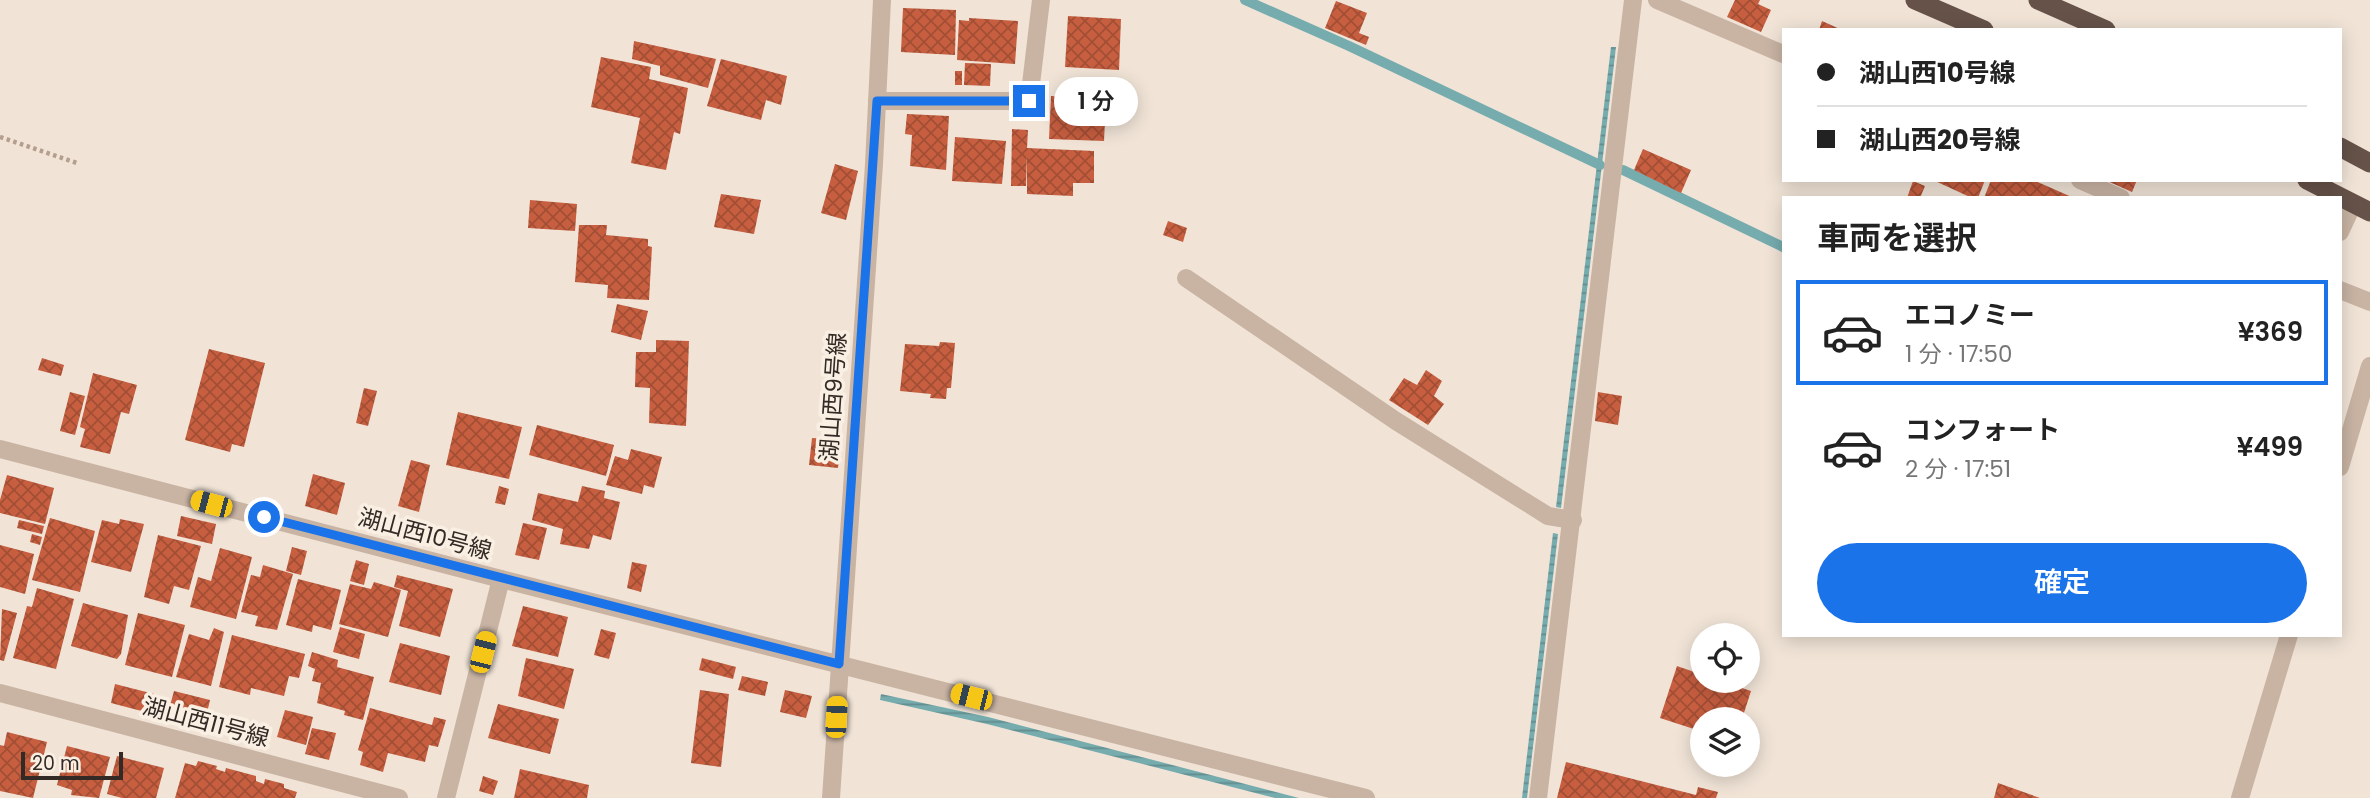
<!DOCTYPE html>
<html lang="ja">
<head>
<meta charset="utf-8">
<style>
  body { margin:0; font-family:Poppins,"Noto Sans JP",sans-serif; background:#f6f6f6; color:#222; height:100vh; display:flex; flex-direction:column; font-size:26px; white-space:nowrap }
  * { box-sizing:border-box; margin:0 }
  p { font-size:23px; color:#767676 }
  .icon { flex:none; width:38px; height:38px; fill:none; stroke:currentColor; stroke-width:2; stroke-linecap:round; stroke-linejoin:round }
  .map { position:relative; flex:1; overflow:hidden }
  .side { position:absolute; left:1782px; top:196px; width:560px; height:441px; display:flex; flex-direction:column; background:#fff; border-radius:0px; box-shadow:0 4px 18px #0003 }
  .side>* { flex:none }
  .banner { position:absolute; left:1782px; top:28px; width:560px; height:154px; border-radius:0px; box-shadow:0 4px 18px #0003; display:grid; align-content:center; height:154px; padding:0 35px; background:#fff }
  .fabs { position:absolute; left:1690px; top:623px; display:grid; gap:14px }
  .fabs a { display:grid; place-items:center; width:70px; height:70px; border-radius:50%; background:#fff; box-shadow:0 4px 18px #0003; font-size:35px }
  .scale { position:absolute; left:21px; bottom:18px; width:102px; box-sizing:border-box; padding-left:7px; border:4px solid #342a25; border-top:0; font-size:19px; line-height:24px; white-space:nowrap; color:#342a25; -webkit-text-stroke:5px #f9efe3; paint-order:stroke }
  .end { position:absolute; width:32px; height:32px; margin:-16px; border:9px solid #1a73e8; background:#fff; box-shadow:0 0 0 4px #fff }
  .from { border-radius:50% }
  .bubble { position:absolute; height:49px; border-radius:24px; background:#fff; box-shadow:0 4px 18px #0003; font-size:23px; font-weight:600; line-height:49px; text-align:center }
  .car { position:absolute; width:21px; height:42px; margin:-21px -10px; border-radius:9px; box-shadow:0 0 5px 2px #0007; background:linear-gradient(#f5c518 24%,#345 0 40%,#f5c518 0 76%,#345 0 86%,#f5c518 0) }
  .banner b { display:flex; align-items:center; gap:24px; height:66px; font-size:26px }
  .banner b+b { border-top:2px solid #e0e0e0 }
  .banner i { width:18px; height:18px; background:#222 }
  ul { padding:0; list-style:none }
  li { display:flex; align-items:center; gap:21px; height:105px; margin:0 14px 10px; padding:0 21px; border:4px solid transparent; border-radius:0px }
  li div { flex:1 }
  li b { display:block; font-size:26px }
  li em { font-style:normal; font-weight:600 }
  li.current { border-color:#1a73e8 }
  li>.icon { width:63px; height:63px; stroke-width:1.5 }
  h2 { padding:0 35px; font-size:32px; line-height:84px }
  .primary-button { display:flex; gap:14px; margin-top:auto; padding:14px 35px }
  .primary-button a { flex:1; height:80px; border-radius:42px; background:#1a73e8; color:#fff; font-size:28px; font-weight:600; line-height:80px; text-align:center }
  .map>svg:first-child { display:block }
</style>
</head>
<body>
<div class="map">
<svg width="2370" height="798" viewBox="0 0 2370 798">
  <defs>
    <pattern id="water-rules" width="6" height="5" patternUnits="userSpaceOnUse" patternTransform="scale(1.75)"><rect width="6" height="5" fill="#76acae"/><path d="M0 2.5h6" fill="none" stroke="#628c8d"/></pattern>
    <pattern id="building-cross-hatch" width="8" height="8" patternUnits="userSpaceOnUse" patternTransform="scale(1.75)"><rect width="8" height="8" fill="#c75e40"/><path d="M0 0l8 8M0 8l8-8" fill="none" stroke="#a24e35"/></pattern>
  </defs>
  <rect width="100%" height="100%" fill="#f1e4d7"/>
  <g fill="url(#water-rules)">
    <path d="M1611 47H1616L1561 508 1556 507Z"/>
    <path d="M1553 533 1558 534 1527 798H1522Z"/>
    <path d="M881 694 988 717 1299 798H1275L987 724 880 700Z"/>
  </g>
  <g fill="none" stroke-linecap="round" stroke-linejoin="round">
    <g stroke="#76acae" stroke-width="10">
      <path d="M1245 0 1349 46 1600 165"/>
      <path d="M1623 170 1783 247"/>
    </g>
  </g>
  <g fill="url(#building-cross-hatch)">
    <path d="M1735 0H1760L1758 4 1771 10 1761 32 1727 17Z"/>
    <path d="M1336 1 1367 13 1359 33 1369 37 1366 45 1325 28Z"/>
    <path d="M903 8 956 10 955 55 901 52Z"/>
    <path d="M1068 16 1121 19 1119 70 1065 67Z"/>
    <path d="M969 18 1018 21 1015 64 957 60 959 20 969 21Z"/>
    <path d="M1822 21 1842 30H1819Z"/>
    <path d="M634 41 716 59 708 88 660 75V66L632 59Z"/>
    <path d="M601 57 651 67 649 79 688 88 680 134 674 132 666 170 631 163 640 118 591 107Z"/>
    <path d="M721 59 787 76 781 105 766 100 761 120 707 106Z"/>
    <path d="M965 63 991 64 990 86 964 85Z"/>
    <rect x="955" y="71" width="7" height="14"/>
    <path d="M1051 96 1106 100 1104 141 1049 139Z"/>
    <path d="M907 114 949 116 946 170 910 166 912 135 905 134Z"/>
    <path d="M1012 129 1028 130 1027 148 1094 151V183H1073V196L1027 194V155L1026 186H1011Z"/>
    <path d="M955 137 1006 141 1002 184 952 181Z"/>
    <path d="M1643 149 1691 170 1681 193 1634 170Z"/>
    <path d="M835 164 858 171 846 220 821 213Z"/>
    <path d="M1933 180H1985L1978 198H1972Z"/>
    <path d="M1991 180H2033L2074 198H1984Z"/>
    <path d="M2105 180H2137L2132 192Z"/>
    <path d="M1913 181 1925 186 1920 198H1907Z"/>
    <path d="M721 194 761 200 754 234 714 227Z"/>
    <path d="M530 200 577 204 575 231 528 228Z"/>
    <path d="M1168 221 1187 228 1183 242 1163 235Z"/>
    <path d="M579 225H607L606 235 648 239V246L652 247 649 300 607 298 608 285 575 282Z"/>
    <path d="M617 304 648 311 641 340 611 332Z"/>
    <path d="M656 340 689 341 686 426 649 423 650 388 635 387 636 352H656Z"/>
    <path d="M940 342 955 343 951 388H947L946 399 930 398 931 394 900 391 905 344 939 346Z"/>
    <path d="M209 349 265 363 244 447 232 444 230 452 185 440Z"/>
    <path d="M42 358 64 365 61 376 38 370Z"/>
    <path d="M1426 370 1442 381 1434 396 1444 404 1428 425 1389 400 1404 378 1417 385Z"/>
    <path d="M93 373 137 385 129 414 121 412 110 454 80 447 85 429 80 427Z"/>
    <path d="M364 388 377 391 368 426 356 423Z"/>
    <path d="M70 392 85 396 75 435 60 431Z"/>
    <path d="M1598 392 1622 396 1618 425 1595 421Z"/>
    <path d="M458 412 522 427 509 479 446 465Z"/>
    <path d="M537 425 614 445 606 476 529 455Z"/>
    <path d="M812 438 841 440 838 468 809 465Z"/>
    <path d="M631 449 662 457 654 488 644 485 642 494 606 485 615 456 628 460Z"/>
    <path d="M411 460 430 465 419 512 398 506Z"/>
    <path d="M313 474 345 483 337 515 305 506Z"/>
    <path d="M7 475 54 488 45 524 0 513V500Z"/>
    <path d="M499 486 509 489 505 505 495 503Z"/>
    <path d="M582 486 605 491 604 498 620 502 611 540 593 535 589 549 560 544 563 529 532 520 538 493 578 502Z"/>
    <path d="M181 516 216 524 212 544 177 536Z"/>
    <path d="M50 518 95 531 80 592 32 580Z"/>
    <path d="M120 519 144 524 131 572 91 562 102 520 119 524Z"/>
    <path d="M19 520 44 526 42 534 17 528Z"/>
    <path d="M523 523 547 528 539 560 515 555Z"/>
    <path d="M32 534 42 537 40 545 30 542Z"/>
    <path d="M158 535 201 546 189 590 174 586 169 604 144 597Z"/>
    <path d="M0 545 34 554 25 594 0 587Z"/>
    <path d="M292 547 307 551 301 575 286 571Z"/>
    <path d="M220 548 252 557 236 619 190 607 198 577 211 581Z"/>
    <path d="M356 560 369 564 364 585 350 581Z"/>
    <path d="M632 562 647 565 641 592 627 588Z"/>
    <path d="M263 565 293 574 277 630 255 626 258 616 241 612 251 575 260 577Z"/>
    <path d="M397 575 453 589 440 637 399 626 408 591 394 587Z"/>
    <path d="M298 579 341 590 331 630 313 625 312 632 286 625Z"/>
    <path d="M374 582 401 590 388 637 339 624 350 584 371 589Z"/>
    <path d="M37 588 74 599 56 669 13 658 27 606 32 607Z"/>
    <path d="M83 603 128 615 121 654 117 659 71 646Z"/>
    <path d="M523 606 568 617 558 657 512 646Z"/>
    <path d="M2 609 17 613 4 661 0 660Z"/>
    <path d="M138 613 185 625 172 677 125 665Z"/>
    <path d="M340 627 365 634 359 659 333 652Z"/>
    <path d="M214 628 224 632 211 686 176 677 189 634 209 640Z"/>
    <path d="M601 629 616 633 609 659 594 655Z"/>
    <path d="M232 635 305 654 299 678 289 676 284 696 251 688 250 695 219 687Z"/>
    <path d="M400 643 450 656 441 695 389 682Z"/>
    <path d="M312 652 338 660 337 667 374 677 363 720 344 715 345 711 317 703 321 683 312 681 315 669 308 666Z"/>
    <path d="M526 658 574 669 564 709 518 696Z"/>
    <path d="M702 658 736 667 733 679 699 670Z"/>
    <path d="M1677 666 1703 675V681H1721L1751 691 1742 719H1703V732L1660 718Z"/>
    <path d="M742 676 768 682 765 696 738 690Z"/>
    <path d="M115 684 158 695 153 714 111 703Z"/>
    <path d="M700 690 729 694 721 767 691 763Z"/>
    <path d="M785 690 812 696 806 718 780 712Z"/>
    <path d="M174 691 210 700 204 726 167 717Z"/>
    <path d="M498 704 559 719 550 754 488 738Z"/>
    <path d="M370 708 432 725 434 717 446 720 438 747 429 745 425 762 388 753 383 772 360 765 363 752 358 750Z"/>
    <path d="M285 710 313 717 306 745 277 737Z"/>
    <path d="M312 728 336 733 329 760 305 754Z"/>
    <path d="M7 732 47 742 33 798 0 791V745L4 746Z"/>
    <path d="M67 746 110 757 99 798 71 795 72 790 57 785Z"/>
    <path d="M117 756 164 768 156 798H122L107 794Z"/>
    <path d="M198 761 217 766 216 769 225 772 226 768 256 776V781L264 784 265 779 284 784V788L297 792 295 798H175L185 763 196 766Z"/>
    <path d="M1566 762 1696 795 1698 787 1718 792 1716 798H1557Z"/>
    <path d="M520 769 589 785 587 798H514Z"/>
    <path d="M483 776 498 781 493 795 479 791Z"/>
    <path d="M1998 783 2040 798H1994Z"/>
  </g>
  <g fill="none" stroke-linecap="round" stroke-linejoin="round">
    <path stroke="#b49e8e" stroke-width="4.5" stroke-dasharray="3.5 3.5" stroke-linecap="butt" d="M0 137 77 163"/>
    <g stroke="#c9b4a4" stroke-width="18">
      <path d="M1657 0 1783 54"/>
      <path d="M877 101H1029L1041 0"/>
      <path d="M2080 180 2121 198"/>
      <path d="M2340 232 2353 204"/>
      <path d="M1186 278 1396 421 1548 516 1573 520"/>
      <path d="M2340 290 2370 302"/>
      <path d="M0 449 501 579 1366 798"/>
      <path d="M2340 467 2370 366"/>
      <path d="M0 693 399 798"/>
      <path d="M446 798 501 579"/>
      <path d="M831 798 874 164 882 0"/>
      <path d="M1538 798 1633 0"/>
      <path d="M2240 798 2289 635"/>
    </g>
    <g stroke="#665249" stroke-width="19">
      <path d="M1915 0 1984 30"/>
      <path d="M2038 0 2106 30"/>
      <path d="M2340 147 2370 163"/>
      <path d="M2307 180 2370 212"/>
    </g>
  </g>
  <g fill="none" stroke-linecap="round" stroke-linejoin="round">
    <path stroke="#1a73e8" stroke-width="9" d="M264 517 839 664 877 101H1029"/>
  </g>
  <g text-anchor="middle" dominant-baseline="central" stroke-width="7" stroke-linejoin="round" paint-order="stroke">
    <g font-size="23" fill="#342a25" stroke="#f9efe3">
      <text transform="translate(833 397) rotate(-86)">湖山西9号線</text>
      <text transform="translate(425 534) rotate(15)">湖山西10号線</text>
      <text transform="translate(206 722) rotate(15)">湖山西11号線</text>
    </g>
  </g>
</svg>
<div class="fabs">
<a><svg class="icon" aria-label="locate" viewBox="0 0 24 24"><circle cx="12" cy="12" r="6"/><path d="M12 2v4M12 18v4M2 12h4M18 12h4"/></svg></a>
<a><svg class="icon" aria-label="layers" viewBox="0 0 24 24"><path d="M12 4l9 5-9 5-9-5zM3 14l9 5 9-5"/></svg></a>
</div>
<div class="scale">20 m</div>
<i class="end from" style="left:264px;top:517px"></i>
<i class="end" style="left:1029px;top:101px"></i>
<div class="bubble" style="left:1054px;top:77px;width:84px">1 分</div>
<i class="car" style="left:211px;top:504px;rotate:285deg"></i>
<i class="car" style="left:483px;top:652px;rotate:14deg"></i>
<i class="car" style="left:971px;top:697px;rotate:284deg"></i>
<i class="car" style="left:836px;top:717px;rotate:3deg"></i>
<div class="banner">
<b><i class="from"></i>湖山西10号線</b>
<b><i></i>湖山西20号線</b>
</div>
<section class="side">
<h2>車両を選択</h2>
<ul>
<li class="current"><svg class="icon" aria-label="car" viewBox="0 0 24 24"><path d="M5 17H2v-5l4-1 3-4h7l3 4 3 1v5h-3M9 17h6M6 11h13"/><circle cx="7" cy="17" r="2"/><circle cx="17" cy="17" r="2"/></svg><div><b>エコノミー</b><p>1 分 · 17:50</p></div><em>¥369</em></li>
<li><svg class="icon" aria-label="car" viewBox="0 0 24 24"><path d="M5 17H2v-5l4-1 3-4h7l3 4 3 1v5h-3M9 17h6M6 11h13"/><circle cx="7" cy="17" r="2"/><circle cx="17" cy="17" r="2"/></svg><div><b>コンフォート</b><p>2 分 · 17:51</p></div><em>¥499</em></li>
</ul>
<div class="primary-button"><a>確定</a></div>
</section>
</div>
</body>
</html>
